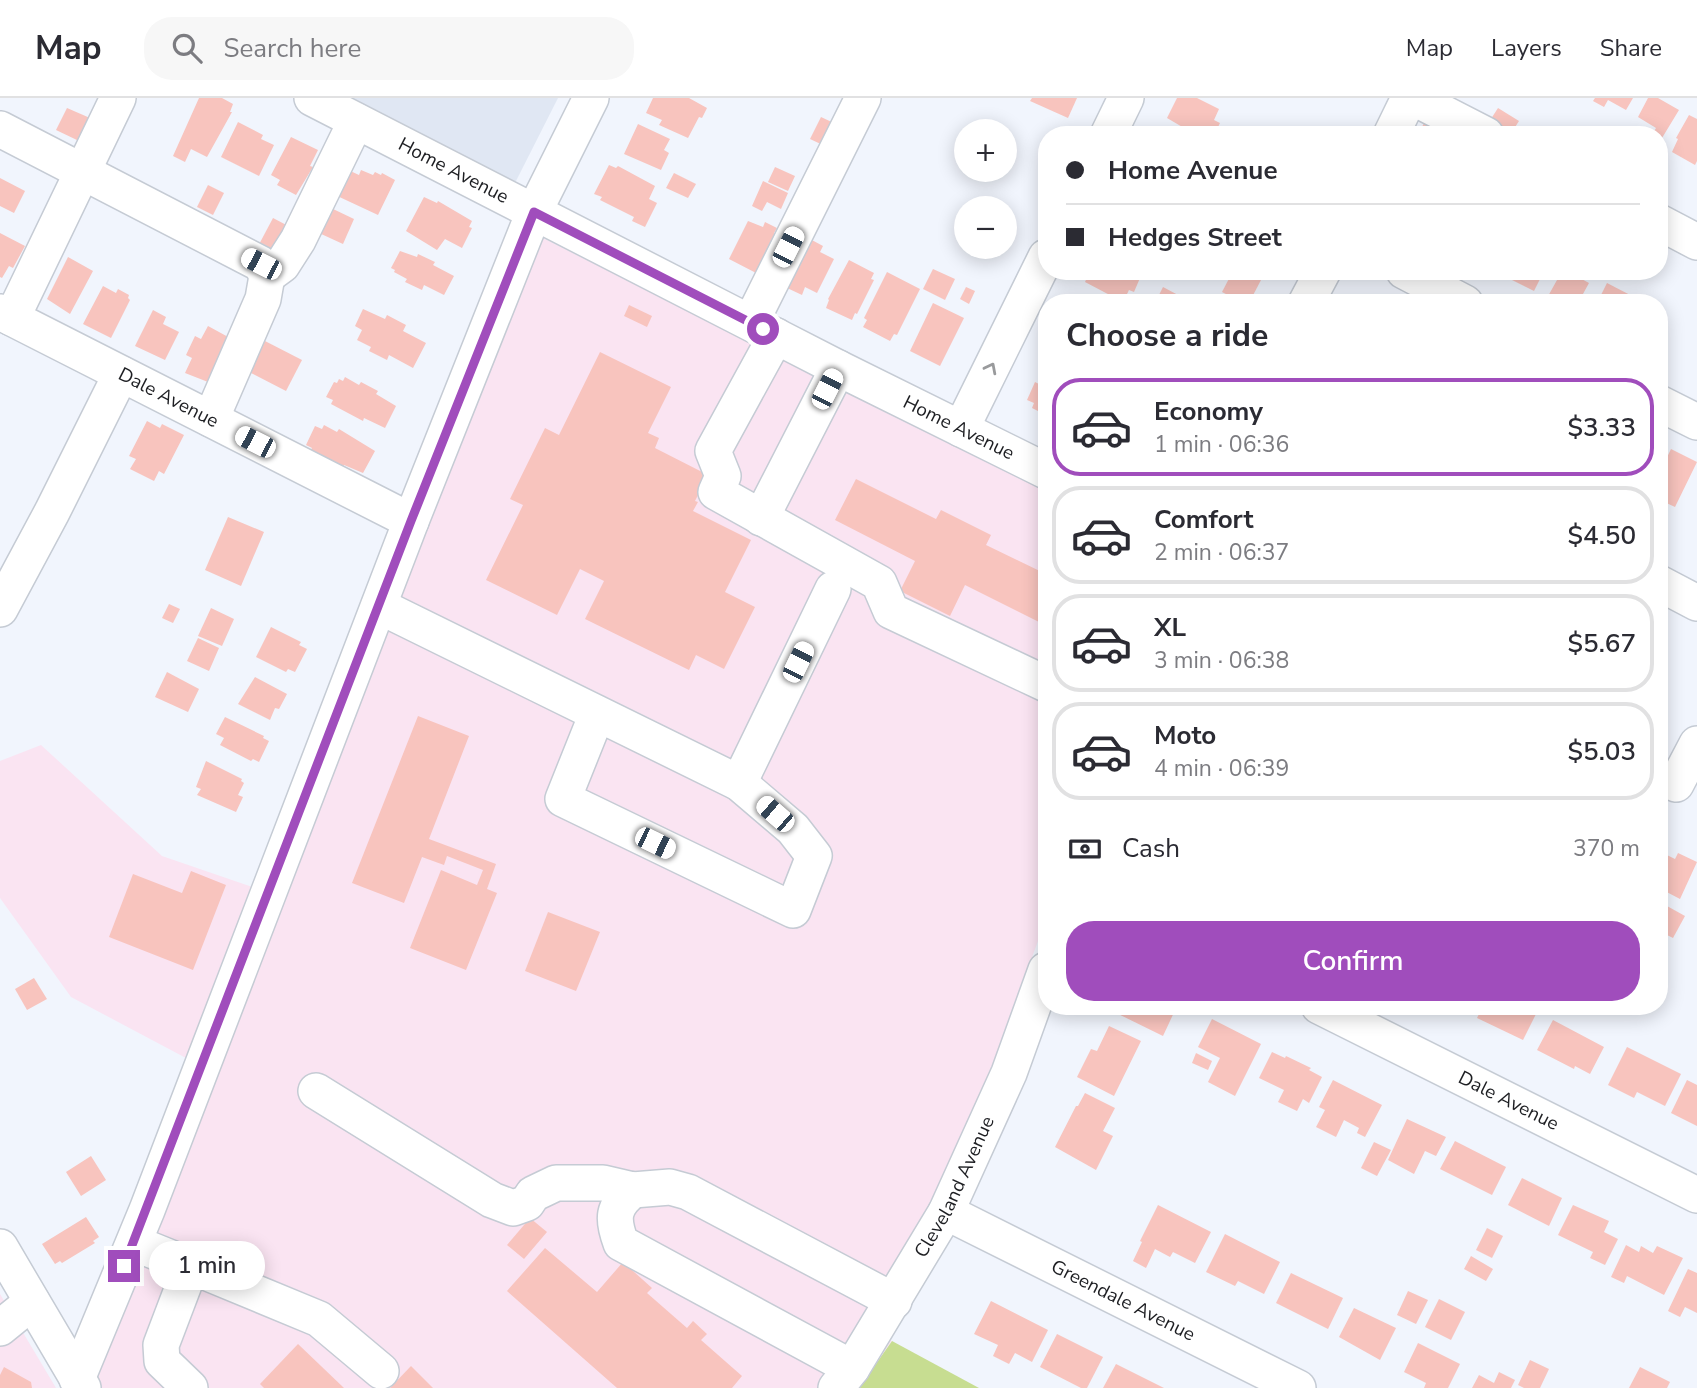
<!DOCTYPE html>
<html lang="en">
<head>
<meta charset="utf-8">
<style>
  body { margin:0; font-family:"Nunito Sans",sans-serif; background:#f7f7f7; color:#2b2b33; height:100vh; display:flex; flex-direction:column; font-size:26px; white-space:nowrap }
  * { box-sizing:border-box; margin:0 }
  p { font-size:23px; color:#7c7c81 }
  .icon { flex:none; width:38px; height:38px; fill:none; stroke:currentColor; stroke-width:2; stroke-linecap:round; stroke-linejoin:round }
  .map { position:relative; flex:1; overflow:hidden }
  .side { position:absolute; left:1038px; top:196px; width:630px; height:721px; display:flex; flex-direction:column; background:#fff; border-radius:28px; box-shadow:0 4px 18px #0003 }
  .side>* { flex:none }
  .hud { position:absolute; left:1038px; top:28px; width:630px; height:154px; border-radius:28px; box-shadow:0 4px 18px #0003; display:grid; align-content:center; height:154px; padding:0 28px; background:#fff }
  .fabs { position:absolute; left:954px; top:21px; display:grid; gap:14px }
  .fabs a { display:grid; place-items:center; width:63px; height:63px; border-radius:50%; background:#fff; box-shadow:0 4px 18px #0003; font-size:35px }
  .end { position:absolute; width:32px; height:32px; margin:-16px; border:9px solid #a04dbc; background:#fff; box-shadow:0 0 0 4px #fff }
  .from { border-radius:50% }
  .bubble { position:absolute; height:49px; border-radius:24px; background:#fff; box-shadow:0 4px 18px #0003; font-size:23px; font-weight:600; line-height:49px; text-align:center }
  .car { position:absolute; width:21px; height:42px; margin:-21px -10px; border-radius:9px; box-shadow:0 0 5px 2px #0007; background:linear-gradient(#fff 24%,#345 0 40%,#fff 0 76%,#345 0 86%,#fff 0) }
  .hud b { display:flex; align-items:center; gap:24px; height:66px; font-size:26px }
  .hud b+b { border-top:2px solid #e1e1e2 }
  .hud i { width:18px; height:18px; background:#2b2b33 }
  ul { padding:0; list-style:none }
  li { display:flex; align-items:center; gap:21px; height:98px; margin:0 14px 10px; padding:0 14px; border:4px solid #e1e1e2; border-radius:28px }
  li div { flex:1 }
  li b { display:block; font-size:26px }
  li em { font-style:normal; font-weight:600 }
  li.on { border-color:#a04dbc }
  li>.icon { width:63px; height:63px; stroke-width:1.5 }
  h2 { padding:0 28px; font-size:32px; line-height:84px }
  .pay { display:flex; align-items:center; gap:18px; height:77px; padding:0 28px; font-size:26px }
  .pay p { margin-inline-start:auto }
  .button { display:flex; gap:14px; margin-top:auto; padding:14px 28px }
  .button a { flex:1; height:80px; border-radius:28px; background:#a04dbc; color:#fff; font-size:28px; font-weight:600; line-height:80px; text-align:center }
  header { display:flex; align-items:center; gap:42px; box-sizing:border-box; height:98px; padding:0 35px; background:#fff; border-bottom:2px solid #e1e1e2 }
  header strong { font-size:33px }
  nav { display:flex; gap:38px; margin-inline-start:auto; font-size:24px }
  .search { width:490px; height:63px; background:#f7f7f7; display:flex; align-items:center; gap:18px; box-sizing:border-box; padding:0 24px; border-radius:28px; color:#7c7c81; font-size:26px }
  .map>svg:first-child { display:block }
</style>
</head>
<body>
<header>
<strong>Map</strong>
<div class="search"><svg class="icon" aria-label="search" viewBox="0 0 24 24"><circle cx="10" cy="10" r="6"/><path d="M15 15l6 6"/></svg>Search here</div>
<nav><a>Map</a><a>Layers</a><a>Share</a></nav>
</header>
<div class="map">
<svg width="1697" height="1290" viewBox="0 0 1697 1290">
  <rect width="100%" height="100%" fill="#f1f5fd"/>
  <g fill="#fae4f2">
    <path d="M515 126 1046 392V821L977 1010 935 1098 899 1165 862 1225 892 1243 859 1290H63L201 968 71 899 0 800V663L41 647 162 758 267 794Z"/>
    <path d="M0 1196 56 1290H0Z"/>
  </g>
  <path fill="#e0e7f3" d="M345 0H558L516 83 506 84Z"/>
  <path fill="#c7dd91" d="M892 1243 979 1290H859Z"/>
  <g fill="#f8c4be">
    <path d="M199 0H222L233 6 230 14H232L207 59 191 51 185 64 173 58Z"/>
    <path d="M653 0H689L707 10 702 20 699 19 688 40 659 27 662 22 646 15Z"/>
    <path d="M1032 0H1077L1068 20 1030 3Z"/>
    <path d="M1177 0H1197L1219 11 1214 22 1220 25 1214 37H1196L1167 20Z"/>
    <path d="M1595 0H1633L1626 12 1608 2 1604 9 1593 3Z"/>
    <path d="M1648 0H1658L1679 12 1662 40 1653 35 1656 30 1638 19Z"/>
    <path d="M67 10 90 20 79 43 56 32Z"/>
    <path d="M1498 10 1519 23 1510 37 1489 24Z"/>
    <path d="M1430 13 1452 26 1447 37H1418Z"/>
    <path d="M1689 17 1697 21V63L1695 67 1672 54 1678 41 1676 40Z"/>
    <path d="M821 19 838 27 827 49 810 41Z"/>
    <path d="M238 24 263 37 261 41 274 47 259 78 221 59Z"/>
    <path d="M638 26 670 41 664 52 669 55 661 72 624 56Z"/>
    <path d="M291 39 318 52 310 68 313 69 296 97 277 87 280 82 271 77Z"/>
    <path d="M609 67 616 70 618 68 655 88 649 101 657 105 645 129 632 123 634 119 600 102 602 99 594 96Z"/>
    <path d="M775 69 795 78 788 93 768 84Z"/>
    <path d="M346 71 359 77 361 72 373 77 375 74 381 77 382 75 395 82 378 117 333 96Z"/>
    <path d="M674 75 696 86 688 100 666 90Z"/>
    <path d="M0 80 25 93 14 115 0 108Z"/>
    <path d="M763 83 788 95 781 111 767 104 762 113 752 108Z"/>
    <path d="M208 87 224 95 213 117 197 109Z"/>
    <path d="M424 99 437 105 438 103 472 123 469 129 472 130 462 150 445 141 437 152 406 133Z"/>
    <path d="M331 110 354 121 343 146 319 135Z"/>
    <path d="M273 120 294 131 279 163 256 152Z"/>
    <path d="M748 123 763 129 765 124 777 130 774 135 778 137 758 176 729 161Z"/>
    <path d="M0 135 25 148 13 170 9 168 2 180 0 179Z"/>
    <path d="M810 141 823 148 820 154 834 161 817 195 805 189 802 197 785 189Z"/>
    <path d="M400 153 417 159 418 156 435 164 433 167 454 178 444 197 424 187 422 192 405 184 407 181 394 174 395 172 391 170Z"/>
    <path d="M68 159 93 173 70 216 47 201Z"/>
    <path d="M849 162 874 175 871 181 874 182 857 216 855 215 852 222 826 210 829 202 828 201Z"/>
    <path d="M933 171 955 181 945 202 923 191Z"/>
    <path d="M1090 173H1128L1140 180 1134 194 1129 192 1123 204 1085 184Z"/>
    <path d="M1233 173H1244L1261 182 1249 205H1243L1222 194Z"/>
    <path d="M1514 173H1544L1534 193 1510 181Z"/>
    <path d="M1562 173H1567L1589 185 1578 205H1548L1550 201 1547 200Z"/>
    <path d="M887 174 920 191 897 237 894 236 890 243 863 229 867 222 864 220Z"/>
    <path d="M1607 185 1634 199 1631 205H1597Z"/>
    <path d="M103 188 116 195 118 191 129 197 128 200 130 202 111 240 83 226Z"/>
    <path d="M966 189 975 193 969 206 960 201Z"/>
    <path d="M1163 189 1193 205H1155Z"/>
    <path d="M1346 196 1353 198 1369 205H1342Z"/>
    <path d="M933 205 964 220 940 268 910 253Z"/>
    <path d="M629 207 652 218 647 229 624 218Z"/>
    <path d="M363 211 385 221 387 217 406 227 403 233 426 245 413 270 389 257 387 262 369 253 371 249 357 242 362 232 355 228Z"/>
    <path d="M153 212 166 219 163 226 179 234 165 262 135 248Z"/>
    <path d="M208 228 230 240 208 284 185 275 192 260 186 257 195 238 201 241Z"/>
    <path d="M265 243 302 262 286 293 249 274Z"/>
    <path d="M600 254 671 289 648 335 659 340 655 350 708 377 695 403 698 404 693 413 751 442 725 494 755 509 724 571 696 557 689 572 585 521 604 483 580 471 557 517 486 482 523 407 510 401 545 330 559 337Z"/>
    <path d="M345 279 359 287 361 284 378 293 376 296 396 308 385 330 364 320 363 323 331 306 333 302 326 299 334 284 337 285 339 281 343 283Z"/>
    <path d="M1035 284 1043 288 1044 284 1046 285V317L1032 310 1034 305 1027 302Z"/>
    <path d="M147 323 160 330 162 326 184 337 164 376 159 373 154 383 130 371 136 361 129 358Z"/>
    <path d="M324 327 337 334 339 331 375 353 363 375 344 367 342 370 310 353 312 350 306 347 315 328 322 331Z"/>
    <path d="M1671 351 1697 364 1675 409 1662 403 1659 408V376Z"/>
    <path d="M856 381 936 421 941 412 991 437 986 447 1046 476 1045 527 965 487 950 518 900 493 915 463 835 422Z"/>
    <path d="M228 419 264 434 241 488 205 472Z"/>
    <path d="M169 506 180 511 173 525 162 520Z"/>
    <path d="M211 510 234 521 222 548 198 538Z"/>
    <path d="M271 529 301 544 299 547 307 551 295 574 288 571 286 574 256 559Z"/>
    <path d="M198 540 219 550 209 573 187 563Z"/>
    <path d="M167 574 199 591 188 614 155 599Z"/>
    <path d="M255 579 287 596 279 611 275 610 270 622 238 606Z"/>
    <path d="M418 618 469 638 429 741 496 766 487 791 497 795 466 872 410 850 441 772 477 787 483 772 447 758 444 767 422 759 404 805 352 785Z"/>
    <path d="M225 619 264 638 263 640 269 643 259 664 253 661 251 663 220 647 224 640 216 636Z"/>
    <path d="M206 663 242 681 241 683 244 685 238 697 243 699 236 714 197 697 201 691 196 689Z"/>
    <path d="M1661 754 1675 761 1678 755 1697 764 1680 801 1659 790Z"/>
    <path d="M191 773 226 787 193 872 109 839 133 776 182 795Z"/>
    <path d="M1667 808 1685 818 1673 840 1659 833V824Z"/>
    <path d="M548 814 600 834 576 893 525 873Z"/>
    <path d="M34 880 47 901 27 912 15 891Z"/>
    <path d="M1107 908H1177L1163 938 1106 910Z"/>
    <path d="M1483 908H1535L1539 910 1523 942 1477 920Z"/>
    <path d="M1212 921 1261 946 1235 998 1208 984 1220 960 1198 949Z"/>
    <path d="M1553 922 1604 949 1590 976 1575 968 1574 971 1537 952Z"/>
    <path d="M1109 928 1141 943 1114 998 1077 979 1091 951 1097 953Z"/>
    <path d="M1627 949 1681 976 1665 1008 1637 994 1634 1000 1608 987Z"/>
    <path d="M1272 954 1285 960 1286 958 1311 970 1309 972 1322 979 1309 1005 1303 1001 1297 1013 1278 1004 1284 992 1259 980Z"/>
    <path d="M1196 955 1212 963 1208 972 1192 965Z"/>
    <path d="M1333 982 1382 1007 1365 1039 1357 1035 1359 1030 1344 1022 1336 1039 1316 1029 1325 1012 1319 1009Z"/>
    <path d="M1687 982 1697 987V1028L1671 1015Z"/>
    <path d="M1085 995 1115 1010 1103 1033 1113 1038 1096 1072 1055 1049 1076 1008H1078Z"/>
    <path d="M1407 1021 1446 1039 1436 1058 1425 1053 1414 1076 1388 1062Z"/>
    <path d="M1455 1043 1506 1069 1492 1097 1440 1071Z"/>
    <path d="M1374 1044 1391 1052 1377 1078 1361 1070Z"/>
    <path d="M91 1058 106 1082 81 1098 66 1074Z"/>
    <path d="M1522 1080 1562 1100 1549 1128 1508 1107Z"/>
    <path d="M1158 1107 1211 1134 1195 1165 1173 1154 1170 1159 1155 1151 1146 1170 1133 1163 1142 1144 1140 1143Z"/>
    <path d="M1573 1107 1609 1123 1604 1134 1618 1141 1605 1167 1590 1160 1593 1154 1558 1137Z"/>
    <path d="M86 1119 99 1139 93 1143 95 1145 62 1165 60 1163 55 1166 42 1146Z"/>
    <path d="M530 1120 547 1134 524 1161 507 1147Z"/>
    <path d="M1487 1130 1503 1138 1492 1160 1476 1152Z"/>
    <path d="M1225 1136 1280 1164 1264 1196 1238 1183 1235 1188 1206 1174Z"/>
    <path d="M1626 1147 1639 1154 1641 1148 1653 1155 1657 1148 1683 1160 1664 1197 1627 1178 1624 1185 1611 1179Z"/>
    <path d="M545 1150 597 1194 623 1164 652 1190 647 1195 687 1230 693 1223 707 1236 701 1242 742 1278 732 1290H617L507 1193Z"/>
    <path d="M1471 1158 1493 1171 1486 1183 1464 1171Z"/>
    <path d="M1688 1171 1697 1175V1215L1685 1209 1680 1219 1668 1213Z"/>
    <path d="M1291 1175 1343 1200 1328 1231 1276 1205Z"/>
    <path d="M1408 1193 1428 1202 1416 1226 1397 1217Z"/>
    <path d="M1439 1201 1465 1214 1451 1242 1425 1229Z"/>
    <path d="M991 1203 1048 1232 1032 1264 1015 1255 1009 1266 993 1258 998 1247 974 1236Z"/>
    <path d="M1354 1210 1396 1230 1380 1262 1339 1239Z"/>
    <path d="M1057 1236 1103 1259 1087 1290H1081L1040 1269Z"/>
    <path d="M1418 1245 1460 1266 1448 1290H1424L1426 1285 1404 1274Z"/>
    <path d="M298 1246 344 1290H264L260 1286Z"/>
    <path d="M1530 1262 1549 1271 1540 1290H1524L1518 1287Z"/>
    <path d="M1116 1266 1164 1290H1103Z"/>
    <path d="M411 1268 433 1290H390Z"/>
    <path d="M4 1269 31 1284 32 1290H0V1277Z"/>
    <path d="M1640 1269 1670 1284 1667 1290H1629Z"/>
    <path d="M1499 1274 1515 1282 1511 1290H1472L1479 1277 1494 1285Z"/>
  </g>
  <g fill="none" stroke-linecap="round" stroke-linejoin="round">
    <defs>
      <g id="minor">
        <path id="s1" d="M312 0 838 270 1046 373"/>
        <path d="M1414 0 1486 37"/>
        <path d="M0 31 261 166 267 178 263 201 211 321"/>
        <path d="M1108 37 1126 0"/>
        <path d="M1391 37 1409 0"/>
        <path d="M1659 124 1697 144"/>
        <path d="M1404 173 1465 205"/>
        <path d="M267 178 282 167 298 142 356 23"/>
        <path d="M1306 205 1323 173"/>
        <path id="s2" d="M0 214 411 423"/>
        <path d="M12 220 118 0"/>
        <path d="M751 224 863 0"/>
        <path d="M776 238 713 353 723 378 716 394 879 485 891 513 1046 586"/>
        <path d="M1659 305 1697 324"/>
        <path d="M961 331 1046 159"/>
        <path d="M761 420 838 270"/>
        <path d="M1659 485 1697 505"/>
        <path d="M379 508 739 685 793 731 814 758 793 812 563 701 597 616"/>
        <path d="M0 511 52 414 121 276"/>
        <path d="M739 685 833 491"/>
        <path d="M1676 686 1697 646"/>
        <path id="s3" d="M1319 908 1697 1097"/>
        <path d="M316 993 492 1102 513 1110 527 1105 533 1096 556 1085H603L633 1092 670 1089 688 1094 894 1203"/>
        <path d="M633 1092C612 1109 612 1121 621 1145L852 1270"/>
        <path id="s4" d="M946 1114 1298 1290"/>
        <path d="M134 1145 191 1168 161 1247 162 1263 190 1290"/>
        <path d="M0 1149 83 1290"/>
        <path d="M191 1168 319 1221 381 1273"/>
        <path d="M0 1230 32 1204"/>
        <path d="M77 1281 147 1112 411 423 534 114 591 0"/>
        <path id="s5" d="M836 1290 852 1270 946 1114 1009 975 1046 872"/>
      </g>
    </defs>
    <use href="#minor" stroke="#c5cbd4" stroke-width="38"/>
    <use href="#minor" stroke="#fff" stroke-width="35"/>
  </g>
  <defs><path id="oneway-chevron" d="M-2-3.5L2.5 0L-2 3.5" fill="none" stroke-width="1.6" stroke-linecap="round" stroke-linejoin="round" transform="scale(1.75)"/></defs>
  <use stroke="#999a9c" href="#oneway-chevron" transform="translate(991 270) rotate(-63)"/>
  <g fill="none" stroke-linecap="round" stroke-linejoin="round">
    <path stroke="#a04dbc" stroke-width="9" d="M124 1168 411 423 534 114 763 231"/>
  </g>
  <g text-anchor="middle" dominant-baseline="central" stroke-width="5" stroke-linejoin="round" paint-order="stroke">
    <g font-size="19" fill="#1d1e22" stroke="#fff">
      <text stroke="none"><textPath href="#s1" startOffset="159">Home Avenue</textPath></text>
      <text stroke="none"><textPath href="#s2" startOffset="189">Dale Avenue</textPath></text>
      <text stroke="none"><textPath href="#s1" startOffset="726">Home Avenue</textPath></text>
      <text stroke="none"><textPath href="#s3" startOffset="212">Dale Avenue</textPath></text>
      <text stroke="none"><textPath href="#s5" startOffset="234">Cleveland Avenue</textPath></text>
      <text stroke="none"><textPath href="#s4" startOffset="198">Greendale Avenue</textPath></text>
    </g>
  </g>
</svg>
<div class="fabs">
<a>+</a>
<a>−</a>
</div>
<i class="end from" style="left:763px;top:231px"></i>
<i class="end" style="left:124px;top:1168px"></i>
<div class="bubble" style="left:149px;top:1143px;width:116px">1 min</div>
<i class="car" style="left:788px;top:149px;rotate:27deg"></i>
<i class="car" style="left:261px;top:166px;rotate:297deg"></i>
<i class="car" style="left:827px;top:291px;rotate:27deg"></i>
<i class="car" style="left:255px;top:344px;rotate:297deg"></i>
<i class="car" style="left:798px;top:564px;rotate:26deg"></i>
<i class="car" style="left:775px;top:716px;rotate:311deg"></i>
<i class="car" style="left:655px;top:745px;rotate:116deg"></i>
<div class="hud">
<b><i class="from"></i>Home Avenue</b>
<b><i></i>Hedges Street</b>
</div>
<section class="side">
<h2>Choose a ride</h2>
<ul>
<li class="on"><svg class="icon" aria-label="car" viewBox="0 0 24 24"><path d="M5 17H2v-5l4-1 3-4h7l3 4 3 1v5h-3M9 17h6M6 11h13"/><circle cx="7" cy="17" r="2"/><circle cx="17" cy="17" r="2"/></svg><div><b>Economy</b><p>1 min · 06:36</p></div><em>$3.33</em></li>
<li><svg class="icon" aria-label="car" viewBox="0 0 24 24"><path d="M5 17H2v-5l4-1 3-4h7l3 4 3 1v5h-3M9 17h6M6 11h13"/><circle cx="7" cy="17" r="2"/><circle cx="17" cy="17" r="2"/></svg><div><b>Comfort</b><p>2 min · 06:37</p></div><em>$4.50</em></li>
<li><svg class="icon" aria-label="car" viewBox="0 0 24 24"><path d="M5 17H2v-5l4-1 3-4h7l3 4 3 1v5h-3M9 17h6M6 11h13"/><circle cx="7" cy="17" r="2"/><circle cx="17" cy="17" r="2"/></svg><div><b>XL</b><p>3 min · 06:38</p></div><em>$5.67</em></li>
<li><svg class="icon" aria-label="car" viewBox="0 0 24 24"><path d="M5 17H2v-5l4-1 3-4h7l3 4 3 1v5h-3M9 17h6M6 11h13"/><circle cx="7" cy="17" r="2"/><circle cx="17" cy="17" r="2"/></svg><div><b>Moto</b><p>4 min · 06:39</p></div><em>$5.03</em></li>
</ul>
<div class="pay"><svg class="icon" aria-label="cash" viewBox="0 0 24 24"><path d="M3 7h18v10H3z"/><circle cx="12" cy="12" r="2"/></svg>Cash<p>370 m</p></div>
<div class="button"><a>Confirm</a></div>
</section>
</div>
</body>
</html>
